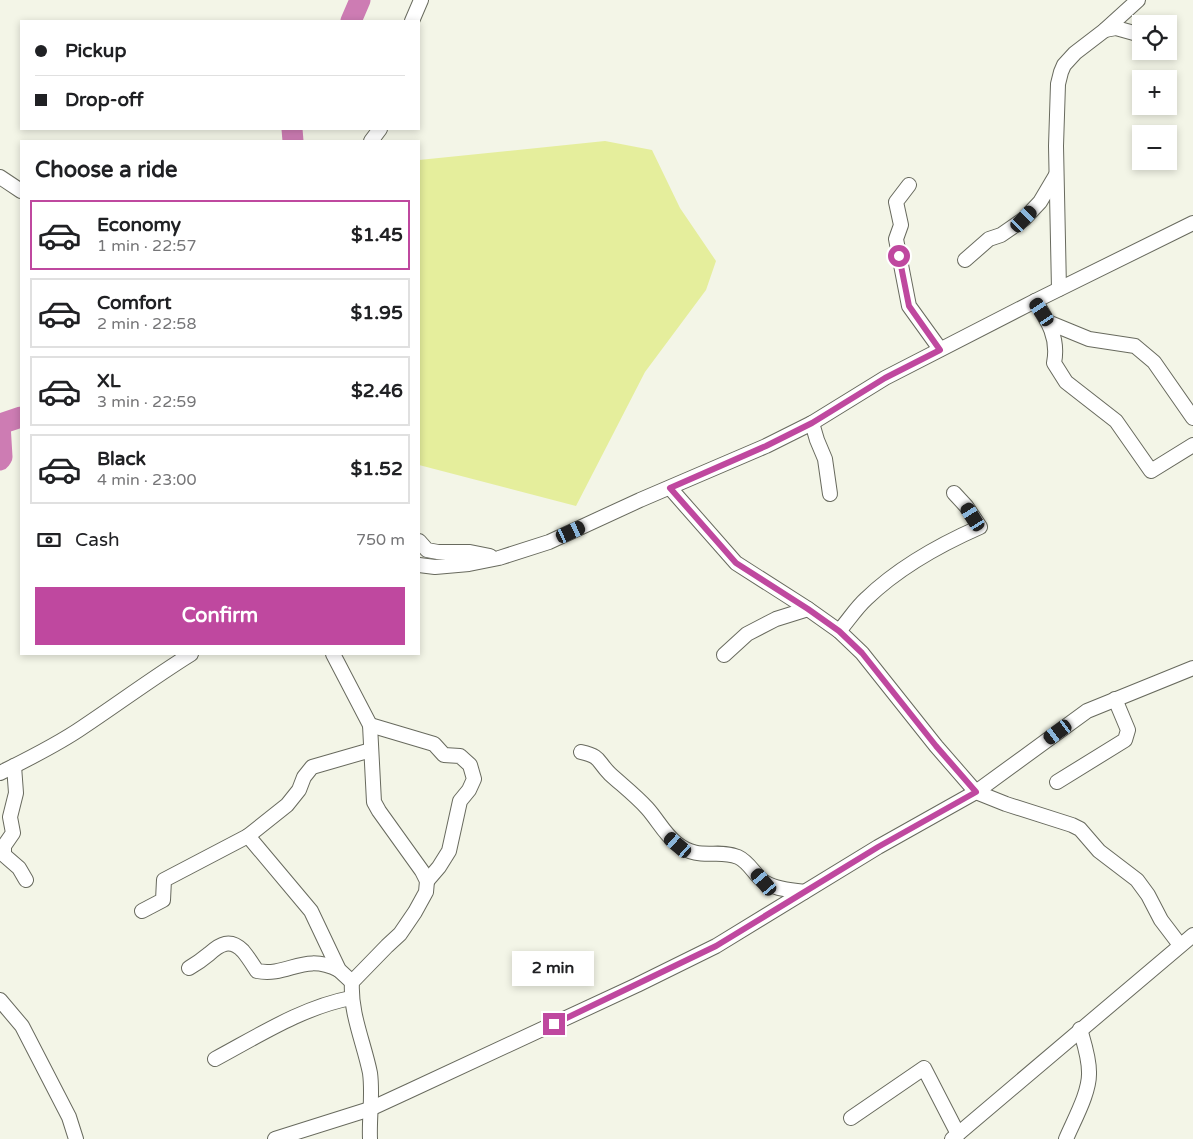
<!DOCTYPE html>
<html lang="en">
<head>
<meta charset="utf-8">
<style>
  body { margin:0; font-family:"Varela Round",sans-serif; background:#f6f6f6; color:#202124; height:100vh; display:flex; flex-direction:column; font-size:19px; white-space:nowrap }
  * { box-sizing:border-box; margin:0 }
  p { font-size:16px; color:#757577 }
  .icon { flex:none; width:28px; height:28px; fill:none; stroke:currentColor; stroke-width:2; stroke-linecap:round; stroke-linejoin:round }
  .map { position:relative; flex:1; overflow:hidden }
  .panel { position:absolute; left:20px; top:140px; width:400px; height:515px; display:flex; flex-direction:column; background:#fff; border-radius:0px; box-shadow:0 2px 8px #0003 }
  .panel>* { flex:none }
  .guide { position:absolute; left:20px; top:20px; width:400px; height:110px; border-radius:0px; box-shadow:0 2px 8px #0003; display:grid; align-content:center; height:110px; padding:0 15px; background:#fff }
  .controls { position:absolute; left:1132px; top:15px; display:grid; gap:10px }
  .controls a { display:grid; place-items:center; width:45px; height:45px; border-radius:0px; background:#fff; box-shadow:0 2px 8px #0003; font-size:25px }
  .end { position:absolute; width:22px; height:22px; margin:-11px; border:6px solid #bf489f; background:#fff; box-shadow:0 0 0 2px #fff }
  .from { border-radius:50% }
  .bubble { position:absolute; height:35px; border-radius:0px; background:#fff; box-shadow:0 2px 8px #0003; font-size:16px; font-weight:700; line-height:35px; text-align:center }
  .car { position:absolute; width:15px; height:30px; margin:-15px -8px; border-radius:6px; box-shadow:0 0 4px 1px #0007; background:linear-gradient(#222 24%,#8ab4d8 0 40%,#222 0 76%,#8ab4d8 0 86%,#222 0) }
  .guide b { display:flex; align-items:center; gap:18px; height:48px; font-size:19px }
  .guide b+b { border-top:1px solid #e0e0e0 }
  .guide i { width:12px; height:12px; background:#202124 }
  ul { padding:0; list-style:none }
  li { display:flex; align-items:center; gap:15px; height:70px; margin:0 10px 8px; padding:0 5px; border:2px solid #e0e0e0; border-radius:0px }
  li div { flex:1 }
  li b { display:block; font-size:19px }
  li em { font-style:normal; font-weight:700 }
  li.current { border-color:#bf489f }
  li>.icon { width:45px; height:45px; stroke-width:1.5 }
  h2 { padding:0 15px; font-size:22px; line-height:60px }
  .pay { display:flex; align-items:center; gap:12px; height:55px; padding:0 15px; font-size:19px }
  .pay p { margin-inline-start:auto }
  .cta { display:flex; gap:10px; margin-top:auto; padding:10px 15px }
  .cta a { flex:1; height:58px; border-radius:0px; background:#bf489f; color:#fff; font-size:20px; font-weight:700; line-height:58px; text-align:center }
  .map>svg:first-child { display:block }
</style>
</head>
<body>
<div class="map">
<svg width="1193" height="1139" viewBox="0 0 1193 1139">
  <rect width="100%" height="100%" fill="#f3f5e7"/>
  <path fill="#e5ee9c" d="M605 141 652 150 680 208 716 261 706 290 645 372 576 506 419 465V160Z"/>
  <g fill="none" stroke-linecap="round" stroke-linejoin="round">
    <g stroke="#cd7cb3" stroke-width="21">
      <path d="M351 21 360 0"/>
      <path d="M292 129 293 141"/>
      <path d="M0 460 2 457 0 424 21 417"/>
    </g>
    <defs>
      <g id="minor">
        <path d="M412 21 421 0"/>
        <path d="M1105 30 1116 28 1141 35"/>
        <path d="M371 141 380 129"/>
        <path d="M0 177 21 191"/>
        <path d="M909 185 896 202 901 225 896 239 909 306 940 349"/>
        <path d="M965 260 989 239 1001 235 1024 219 1040 202 1056 175"/>
        <path d="M1059 289 1056 146 1058 84 1061 72 1064 65 1075 53 1105 30 1138 0"/>
        <path d="M1035 301C1048 321 1059 338 1054 363L1066 382 1116 421 1151 471 1193 445"/>
        <path d="M1050 323 1089 339 1135 346 1154 362 1193 418"/>
        <path d="M812 423 817 440 825 459 830 494"/>
        <path d="M670 488 736 563 808 609 839 631 862 653 936 746 976 792 1006 804 1072 825 1080 829 1099 851 1137 880 1148 895 1161 920 1180 945"/>
        <path d="M419 541 427 550 438 552H470L490 556"/>
        <path d="M419 565 435 567 469 564 499 558 549 542 640 500 766 446 812 423 885 378 1035 301 1193 223"/>
        <path d="M839 631C848 621 856 608 866 599 898 568 939 545 980 527L966 506 954 493"/>
        <path d="M333 654 370 725 374 802 379 811 422 871 427 881 426 892 415 912 400 934 387 946 352 982C350 1013 364 1043 370 1073 373 1095 369 1117 370 1139"/>
        <path d="M724 655 747 634 776 619 808 609"/>
        <path d="M370 725 434 744 444 755 460 756 470 765 474 779 469 790 460 801 449 851 439 867 427 881"/>
        <path d="M581 752C602 757 596 760 610 774 622 785 635 795 647 808 657 819 664 833 676 843 699 862 717 848 738 857 749 862 754 874 763 881 773 889 791 890 804 892"/>
        <path d="M14 766 16 793 10 817 13 833 4 846V855L19 868 26 880"/>
        <path d="M0 773C28 759 57 745 83 727 119 703 154 677 191 654"/>
        <path d="M1057 782 1125 740 1128 730 1115 699"/>
        <path d="M142 911 163 900 164 880 248 836"/>
        <path d="M189 968C196 964 203 959 209 954 220 944 230 938 243 951 248 957 253 965 257 971 289 977 303 952 339 970"/>
        <path d="M352 982 339 970 311 911 248 836 287 805 299 790 304 777 312 767 371 750"/>
        <path d="M0 1000 22 1026 69 1117 76 1139"/>
        <path d="M215 1059C258 1036 303 1007 351 998"/>
        <path d="M851 1118 924 1068 958 1134"/>
        <path d="M275 1139 370 1109 409 1091 637 985 716 946 878 847 976 792 1087 711 1193 668"/>
        <path d="M952 1139 1193 935"/>
        <path d="M1066 1139C1074 1120 1090 1092 1089 1072 1089 1057 1084 1043 1080 1029"/>
      </g>
    </defs>
    <use href="#minor" stroke="#686a5e" stroke-width="16"/>
    <use href="#minor" stroke="#fff" stroke-width="14"/>
  </g>
  <g fill="none" stroke-linecap="round" stroke-linejoin="round">
    <path stroke="#bf489f" stroke-width="6" d="M554 1024 716 946 878 847 976 792 936 746 862 653 839 631 808 609 736 563 670 488 766 446 812 423 885 378 940 350 909 306 899 256"/>
  </g>
</svg>
<div class="controls">
<a><svg class="icon" aria-label="locate" viewBox="0 0 24 24"><circle cx="12" cy="12" r="6"/><path d="M12 2v4M12 18v4M2 12h4M18 12h4"/></svg></a>
<a>+</a>
<a>−</a>
</div>
<i class="end from" style="left:899px;top:256px"></i>
<i class="end" style="left:554px;top:1024px"></i>
<div class="bubble" style="left:512px;top:951px;width:82px">2 min</div>
<i class="car" style="left:1024px;top:219px;rotate:44deg"></i>
<i class="car" style="left:1042px;top:312px;rotate:326deg"></i>
<i class="car" style="left:973px;top:517px;rotate:328deg"></i>
<i class="car" style="left:571px;top:532px;rotate:65deg"></i>
<i class="car" style="left:1058px;top:732px;rotate:234deg"></i>
<i class="car" style="left:678px;top:845px;rotate:311deg"></i>
<i class="car" style="left:764px;top:882px;rotate:320deg"></i>
<div class="guide">
<b><i class="from"></i>Pickup</b>
<b><i></i>Drop-off</b>
</div>
<section class="panel">
<h2>Choose a ride</h2>
<ul>
<li class="current"><svg class="icon" aria-label="car" viewBox="0 0 24 24"><path d="M5 17H2v-5l4-1 3-4h7l3 4 3 1v5h-3M9 17h6M6 11h13"/><circle cx="7" cy="17" r="2"/><circle cx="17" cy="17" r="2"/></svg><div><b>Economy</b><p>1 min · 22:57</p></div><em>$1.45</em></li>
<li><svg class="icon" aria-label="car" viewBox="0 0 24 24"><path d="M5 17H2v-5l4-1 3-4h7l3 4 3 1v5h-3M9 17h6M6 11h13"/><circle cx="7" cy="17" r="2"/><circle cx="17" cy="17" r="2"/></svg><div><b>Comfort</b><p>2 min · 22:58</p></div><em>$1.95</em></li>
<li><svg class="icon" aria-label="car" viewBox="0 0 24 24"><path d="M5 17H2v-5l4-1 3-4h7l3 4 3 1v5h-3M9 17h6M6 11h13"/><circle cx="7" cy="17" r="2"/><circle cx="17" cy="17" r="2"/></svg><div><b>XL</b><p>3 min · 22:59</p></div><em>$2.46</em></li>
<li><svg class="icon" aria-label="car" viewBox="0 0 24 24"><path d="M5 17H2v-5l4-1 3-4h7l3 4 3 1v5h-3M9 17h6M6 11h13"/><circle cx="7" cy="17" r="2"/><circle cx="17" cy="17" r="2"/></svg><div><b>Black</b><p>4 min · 23:00</p></div><em>$1.52</em></li>
</ul>
<div class="pay"><svg class="icon" aria-label="cash" viewBox="0 0 24 24"><path d="M3 7h18v10H3z"/><circle cx="12" cy="12" r="2"/></svg>Cash<p>750 m</p></div>
<div class="cta"><a>Confirm</a></div>
</section>
</div>
</body>
</html>
